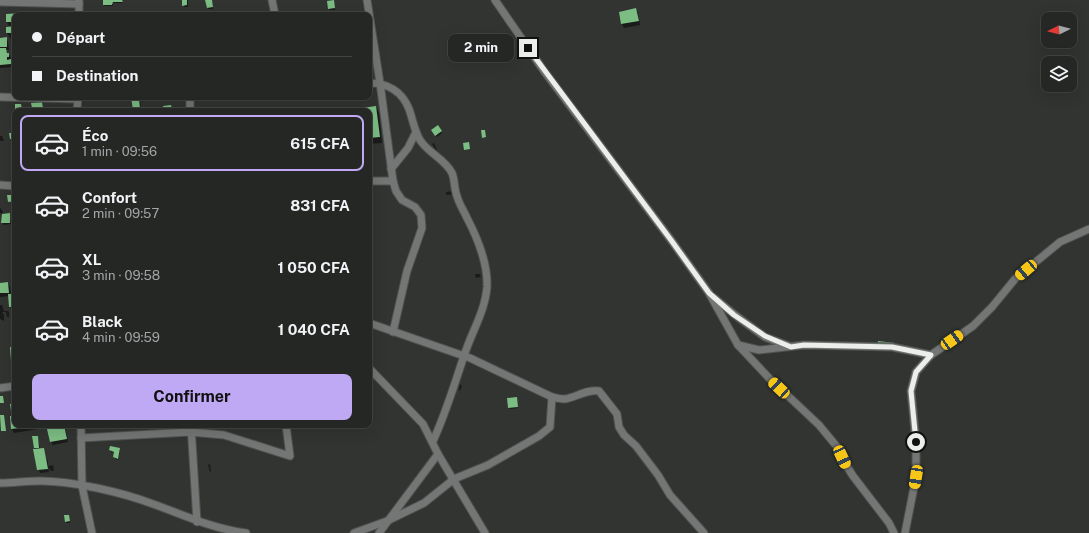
<!DOCTYPE html>
<html lang="fr">
<head>
<meta charset="utf-8">
<style>
  body { margin:0; font-family:"Public Sans",sans-serif; background:#2d2f2d; color:#f1f3f6; height:100vh; display:flex; flex-direction:column; font-size:15px; white-space:nowrap }
  * { box-sizing:border-box; margin:0 }
  p { font-size:13px; color:#a3a5a7 }
  .icon { flex:none; width:22px; height:22px; fill:none; stroke:currentColor; stroke-width:2; stroke-linecap:round; stroke-linejoin:round }
  .map { position:relative; flex:1; overflow:hidden }
  .panel { position:absolute; left:12px; top:108px; width:360px; height:320px; display:flex; flex-direction:column; background:#252725; border-radius:8px; box-shadow:0 4px 16px #0002,0 0 0 1px #424442 }
  .panel>* { flex:none }
  .guide { position:absolute; left:12px; top:12px; width:360px; height:88px; border-radius:8px; box-shadow:0 4px 16px #0002,0 0 0 1px #424442; display:grid; align-content:center; height:88px; padding:0 20px; background:#252725 }
  .needle { width:26px; rotate:264deg }
  .tools { position:absolute; left:1041px; top:12px; display:grid; gap:8px }
  .tools a { display:grid; place-items:center; width:36px; height:36px; border-radius:8px; background:#252725; box-shadow:0 4px 16px #0002,0 0 0 1px #424442; font-size:20px }
  .end { position:absolute; width:18px; height:18px; margin:-9px; border:5px solid #eceeec; background:#111; box-shadow:0 0 0 2px #111 }
  .from { border-radius:50% }
  .bubble { position:absolute; height:28px; border-radius:8px; background:#252725; box-shadow:0 4px 16px #0002,0 0 0 1px #424442; font-size:13px; font-weight:700; line-height:28px; text-align:center }
  .car { position:absolute; width:12px; height:24px; margin:-12px -6px; border-radius:5px; box-shadow:0 0 3px 1px #0007; background:linear-gradient(#f5c518 24%,#345 0 40%,#f5c518 0 76%,#345 0 86%,#f5c518 0) }
  .guide b { display:flex; align-items:center; gap:14px; height:38px; font-size:15px }
  .guide b+b { border-top:1px solid #424442 }
  .guide i { width:10px; height:10px; background:#f1f3f6 }
  ul { padding:7px 0 0; list-style:none }
  li { display:flex; align-items:center; gap:12px; height:56px; margin:0 8px 6px; padding:0 12px; border:2px solid transparent; border-radius:8px }
  li div { flex:1 }
  li b { display:block; font-size:15px }
  li em { font-style:normal; font-weight:700 }
  li.current { border-color:#bfa9f4 }
  li>.icon { width:36px; height:36px; stroke-width:1.5 }
  .cta { display:flex; gap:8px; margin-top:auto; padding:8px 20px }
  .cta a { flex:1; height:46px; border-radius:8px; background:#bfa9f4; color:#111; font-size:16px; font-weight:700; line-height:46px; text-align:center }
  .map>svg:first-child { display:block }
</style>
</head>
<body>
<div class="map">
<svg width="1089" height="533" viewBox="0 0 1089 533">
  <rect width="100%" height="100%" fill="#313431"/>
  <g fill="#0007">
    <path d="M108 0H122L123 3H113V6H105L104 5Z"/>
    <path d="M183 0H188V7H184Z"/>
    <path d="M206 0H212L213 9H208Z"/>
    <path d="M334 3 335 10H330L329 9Z"/>
    <path d="M636 10 638 13 640 25 624 28 622 24 620 13Z"/>
    <path d="M29 12H31L32 15H29Z"/>
    <path d="M23 14 24 15H15V39H11L7 33V28H10L7 22V15Z"/>
    <path d="M6 38 8 42 9 50H6L11 58 13 67 0 68V39Z"/>
    <path d="M132 97H140L141 111H134Z"/>
    <path d="M338 97H347L348 99 339 100Z"/>
    <path d="M42 103 43 109 33 110 32 104Z"/>
    <path d="M376 107 379 113 382 143 369 144V111H363Z"/>
    <path d="M309 109H313L314 111H309Z"/>
    <path d="M12 121H15V126L12 125Z"/>
    <path d="M438 126 442 133 437 137 432 130Z"/>
    <path d="M0 136H2L4 141H0Z"/>
    <path d="M434 143 437 150H436L432 144Z"/>
    <path d="M454 191 455 194 447 195 446 194V192Z"/>
    <path d="M13 207H15V215L14 213Z"/>
    <path d="M0 208 2 210 3 213H0V220Z"/>
    <path d="M9 214 11 224 3 225V215Z"/>
    <path d="M475 274H480L481 277 476 278Z"/>
    <path d="M8 283 10 287 11 295H15V311H12L10 307 9 296 0 297V284Z"/>
    <path d="M14 284H15V294L14 293Z"/>
    <path d="M0 305H2L4 311H8L9 312V317H7L6 312H2L4 315V321L0 319Z"/>
    <path d="M460 384 462 386 460 391 459 390Z"/>
    <path d="M13 388H15V396L13 393Z"/>
    <path d="M516 398 518 408 510 409 509 408Z"/>
    <path d="M11 417H15V425H37L38 429 14 433 12 429Z"/>
    <path d="M64 426 66 430 68 442 53 445 51 442Z"/>
    <path d="M34 437H38L40 449 48 461V466L53 465 54 471H51L48 467 49 472 40 473 35 457Z"/>
    <path d="M119 449 120 450 118 460 115 459V453L111 452 110 450Z"/>
    <path d="M210 464 211 471 210 472 208 465Z"/>
    <path d="M69 516 70 523H66V522Z"/>
  </g>
  <g fill="#7cbd83">
    <path d="M103 0H122L123 2H113L112 5H103Z"/>
    <path d="M182 0H187V5L182 6Z"/>
    <path d="M205 0H212L213 7 207 8Z"/>
    <path d="M334 0 335 8 328 9 327 1Z"/>
    <path d="M636 8 639 21 621 24 619 12Z"/>
    <path d="M24 13V15H15V22H6V14Z"/>
    <path d="M15 26V35H12V33H6V27Z"/>
    <path d="M7 37V47H0V38Z"/>
    <path d="M0 48H6L7 53H9V57H7V60L11 59V64L0 65Z"/>
    <path d="M131 97H139L140 110H133Z"/>
    <path d="M42 102 43 108H32L31 103Z"/>
    <path d="M15 104H21L22 110H15Z"/>
    <path d="M171 105 172 111H164L163 106Z"/>
    <path d="M376 106 380 137 369 138V111H362V108Z"/>
    <path d="M438 125 442 131 435 136 431 130Z"/>
    <path d="M481 130H485L486 137 482 138Z"/>
    <path d="M9 133H15V139H10Z"/>
    <path d="M469 142 470 149 464 150 463 143Z"/>
    <path d="M7 195H15V201L8 202Z"/>
    <path d="M10 213V223H1L2 214Z"/>
    <path d="M8 282 9 293H0V283Z"/>
    <path d="M8 294H15V307H9Z"/>
    <path d="M878 341 895 343V349L877 346Z"/>
    <path d="M10 347H15V361H11Z"/>
    <path d="M0 396H3L4 403H0Z"/>
    <path d="M517 397 518 407 508 408 507 398Z"/>
    <path d="M15 403V411H11L10 404Z"/>
    <path d="M0 415H4L6 431H1Z"/>
    <path d="M10 416H15V425H30V427L11 429Z"/>
    <path d="M64 425 67 439 50 442 47 429Z"/>
    <path d="M32 436H38L39 448H34Z"/>
    <path d="M110 446 120 448 118 459 113 457 114 452 109 450Z"/>
    <path d="M44 448 48 469 37 470 33 449Z"/>
    <path d="M64 515H69L70 521 65 522Z"/>
  </g>
  <g fill="none" stroke-linecap="round" stroke-linejoin="round">
    <defs>
      <g id="street">
        <path d="M272 0 275 15"/>
        <path d="M367 0 380 83 393 181 396 191 402 200 415 207 421 215 422 228 407 271 393 332"/>
        <path d="M495 0 544 71 671 240 709 293 738 345 769 378 819 425 838 448 846 465 853 476 889 523 894 533"/>
        <path d="M0 2 79 4"/>
        <path d="M79 15V0"/>
        <path d="M369 83C387 83 402 91 409 109 413 120 414 130 420 140 428 153 445 159 452 173 455 180 454 189 457 196 459 204 464 211 467 218 478 239 488 263 487 287 485 312 471 333 464 356 454 385 446 413 433 441"/>
        <path d="M0 97 77 99"/>
        <path d="M190 97V111"/>
        <path d="M77 111 78 97"/>
        <path d="M391 169 408 148 416 132"/>
        <path d="M369 181H393"/>
        <path d="M0 185 15 186"/>
        <path d="M713 297 735 315 765 337 789 346"/>
        <path d="M369 323 470 358 552 397C556 398 561 399 565 399 577 397 587 389 599 391L617 414 619 427 624 435 636 446 658 475 670 495 704 533"/>
        <path d="M738 345 759 350 804 345 892 347 931 355"/>
        <path d="M369 368 423 424 438 454 485 533"/>
        <path d="M0 388 15 386"/>
        <path d="M81 425 82 486 92 533"/>
        <path d="M191 425 197 522"/>
        <path d="M81 438 190 432 224 435 290 456 286 425"/>
        <path d="M0 483C13 483 26 481 40 481 73 481 121 492 153 504 184 515 213 529 246 533"/>
        <path d="M354 533 387 521 424 503 454 479 488 465 539 436 550 427 552 397"/>
        <path d="M379 533 438 454"/>
        <path d="M905 533 916 477V442L911 391 916 372 931 355 973 326 992 307 1015 279 1060 242 1089 229"/>
      </g>
    </defs>
    <use href="#street" stroke="#505250" stroke-width="9"/>
    <use href="#street" stroke="#737674" stroke-width="7"/>
  </g>
  <g fill="none" stroke-linecap="round" stroke-linejoin="round">
    <path stroke="#eceeec" stroke-width="5" d="M528 48 671 240 709 293 734 315 765 336 791 347 804 345 892 347 931 355 916 372 911 391 916 442"/>
  </g>
</svg>
<div class="tools">
<a><svg class="needle" viewBox="-14 -14 28 28"><path d="M0-13l5 13h-10z" fill="#e53935"/><path d="M0 13l5-13h-10z" fill="#a3a5a7"/></svg></a>
<a><svg class="icon" aria-label="layers" viewBox="0 0 24 24"><path d="M12 4l9 5-9 5-9-5zM3 14l9 5 9-5"/></svg></a>
</div>
<i class="end from" style="left:916px;top:442px"></i>
<i class="end" style="left:528px;top:48px"></i>
<div class="bubble" style="left:448px;top:34px;width:66px">2 min</div>
<i class="car" style="left:1026px;top:270px;rotate:230deg"></i>
<i class="car" style="left:952px;top:340px;rotate:56deg"></i>
<i class="car" style="left:779px;top:388px;rotate:313deg"></i>
<i class="car" style="left:842px;top:457px;rotate:155deg"></i>
<i class="car" style="left:916px;top:477px;rotate:189deg"></i>
<div class="guide">
<b><i class="from"></i>Départ</b>
<b><i></i>Destination</b>
</div>
<section class="panel">
<ul>
<li class="current"><svg class="icon" aria-label="car" viewBox="0 0 24 24"><path d="M5 17H2v-5l4-1 3-4h7l3 4 3 1v5h-3M9 17h6M6 11h13"/><circle cx="7" cy="17" r="2"/><circle cx="17" cy="17" r="2"/></svg><div><b>Éco</b><p>1 min · 09:56</p></div><em>615 CFA</em></li>
<li><svg class="icon" aria-label="car" viewBox="0 0 24 24"><path d="M5 17H2v-5l4-1 3-4h7l3 4 3 1v5h-3M9 17h6M6 11h13"/><circle cx="7" cy="17" r="2"/><circle cx="17" cy="17" r="2"/></svg><div><b>Confort</b><p>2 min · 09:57</p></div><em>831 CFA</em></li>
<li><svg class="icon" aria-label="car" viewBox="0 0 24 24"><path d="M5 17H2v-5l4-1 3-4h7l3 4 3 1v5h-3M9 17h6M6 11h13"/><circle cx="7" cy="17" r="2"/><circle cx="17" cy="17" r="2"/></svg><div><b>XL</b><p>3 min · 09:58</p></div><em>1 050 CFA</em></li>
<li><svg class="icon" aria-label="car" viewBox="0 0 24 24"><path d="M5 17H2v-5l4-1 3-4h7l3 4 3 1v5h-3M9 17h6M6 11h13"/><circle cx="7" cy="17" r="2"/><circle cx="17" cy="17" r="2"/></svg><div><b>Black</b><p>4 min · 09:59</p></div><em>1 040 CFA</em></li>
</ul>
<div class="cta"><a>Confirmer</a></div>
</section>
</div>
</body>
</html>
